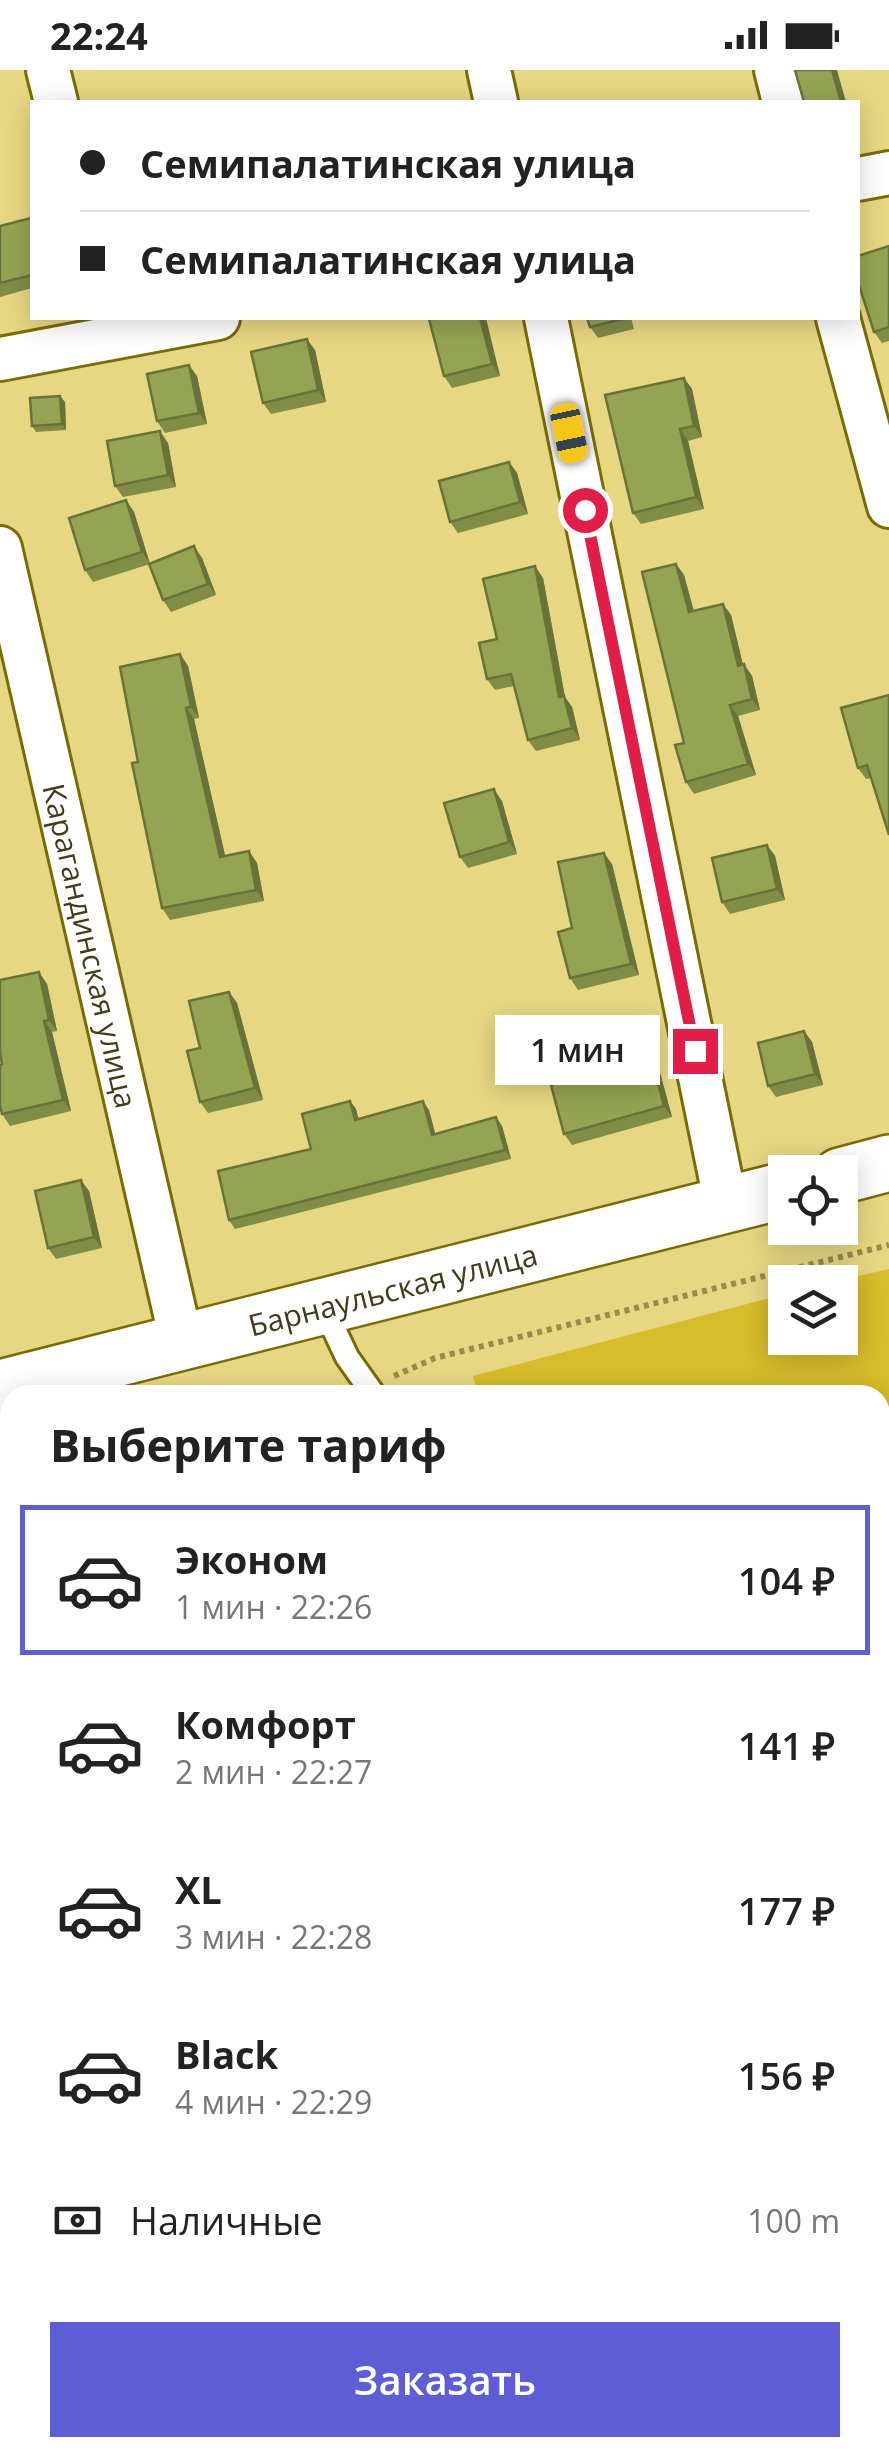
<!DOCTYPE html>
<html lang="ru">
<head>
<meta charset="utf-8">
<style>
  body { margin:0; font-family:"Open Sans",sans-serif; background:#f2f2f2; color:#222; height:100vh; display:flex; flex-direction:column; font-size:38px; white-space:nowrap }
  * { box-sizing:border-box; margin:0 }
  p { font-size:32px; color:#767676 }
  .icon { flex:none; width:55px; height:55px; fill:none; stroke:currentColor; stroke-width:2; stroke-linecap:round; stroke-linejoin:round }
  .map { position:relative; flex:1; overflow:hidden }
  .side { position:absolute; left:0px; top:1315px; width:890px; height:1072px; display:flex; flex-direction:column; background:#fff; border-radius:30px 30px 0 0; box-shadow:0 5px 25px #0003 }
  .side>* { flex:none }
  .banner { position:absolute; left:30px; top:30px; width:830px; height:220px; border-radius:0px; box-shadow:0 5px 25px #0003; display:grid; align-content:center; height:220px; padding:0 50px; background:#fff }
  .controls { position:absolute; left:768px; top:1085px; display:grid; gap:20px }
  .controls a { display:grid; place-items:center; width:90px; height:90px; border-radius:0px; background:#fff; box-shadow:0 5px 25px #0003; font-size:50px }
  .end { position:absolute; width:45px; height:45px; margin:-22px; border:12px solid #e11d48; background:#fff; box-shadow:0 0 0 5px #fff }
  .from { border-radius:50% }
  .bubble { position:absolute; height:70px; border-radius:0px; background:#fff; box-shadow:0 5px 25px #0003; font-size:32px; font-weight:600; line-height:70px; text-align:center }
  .car { position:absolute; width:30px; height:60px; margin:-30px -15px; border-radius:12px; box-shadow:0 0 8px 2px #0007; background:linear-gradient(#f5c518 24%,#345 0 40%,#f5c518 0 76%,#345 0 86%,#f5c518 0) }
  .banner b { display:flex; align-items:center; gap:35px; height:95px; font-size:38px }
  .banner b+b { border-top:2px solid #e0e0e0 }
  .banner i { width:25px; height:25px; background:#222 }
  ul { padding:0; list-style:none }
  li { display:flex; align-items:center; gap:30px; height:150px; margin:0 20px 15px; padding:0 30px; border:5px solid transparent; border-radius:0px }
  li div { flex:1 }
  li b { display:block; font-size:38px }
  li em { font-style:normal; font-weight:600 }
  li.on { border-color:#5d5ed6 }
  li>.icon { width:90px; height:90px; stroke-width:1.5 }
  h2 { padding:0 50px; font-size:45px; line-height:120px }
  .pay { display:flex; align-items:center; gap:25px; height:110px; padding:0 50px; font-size:38px }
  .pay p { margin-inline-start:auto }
  .primary-button { display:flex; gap:20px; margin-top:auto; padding:20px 50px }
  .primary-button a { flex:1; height:115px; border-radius:0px; background:#5d5ed6; color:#fff; font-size:40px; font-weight:600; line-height:115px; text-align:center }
  .status { display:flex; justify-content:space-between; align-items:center; height:70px; padding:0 50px; background:#fff; direction:ltr }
  .status svg { height:28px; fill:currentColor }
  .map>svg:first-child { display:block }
</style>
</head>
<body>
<div class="status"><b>22:24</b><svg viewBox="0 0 49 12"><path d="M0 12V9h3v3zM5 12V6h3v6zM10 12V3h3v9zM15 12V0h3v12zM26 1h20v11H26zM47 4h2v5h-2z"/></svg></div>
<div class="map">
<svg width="889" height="2387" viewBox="0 0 889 2387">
  <rect width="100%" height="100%" fill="#e8d782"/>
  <g fill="#d7bc2b">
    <path d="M889 1199V1403L880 1405V1325H478L473 1306 785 1224V1268H840V1212H832Z"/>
    <path d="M10 1436V1613H0V1439Z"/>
    <path d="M889 1528V1726L880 1733V1530Z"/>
    <path d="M10 1667V2378H795L803 2387H0V1669Z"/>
  </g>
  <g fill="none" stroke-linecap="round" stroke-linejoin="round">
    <defs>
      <g id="service">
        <path d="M323 1236 347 1287 374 1325"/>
        <path d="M880 1910 889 1920"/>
        <path d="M880 2301 889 2293"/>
      </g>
      <g id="minor">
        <path d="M48 0 56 32"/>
        <path d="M489 0 496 32"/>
        <path d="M776 0 784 32"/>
        <path d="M858 109 889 103"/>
        <path d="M546 248 726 1135"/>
        <path d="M838 248 889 436"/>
        <path d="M0 289 218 248"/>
        <path id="s1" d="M0 478 182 1274"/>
      </g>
      <g id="tertiary">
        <path d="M840 1106 889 1093"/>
        <path id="s2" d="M0 1318 785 1120"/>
      </g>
    </defs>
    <use href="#service" stroke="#7c6b05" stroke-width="28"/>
    <use href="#minor" stroke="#7c6b05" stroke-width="48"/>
    <use href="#tertiary" stroke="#7c6b05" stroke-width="60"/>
    <g stroke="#988c4e" stroke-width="6" stroke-dasharray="5 5" stroke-linecap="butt">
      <path d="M394 1306 435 1288 889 1175"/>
      <path d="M311 1325 334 1319"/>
      <path d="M0 1408 10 1405"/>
      <path d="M0 1412 10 1410"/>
      <path d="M0 2124 10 2117"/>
      <path d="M880 2210 883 2208"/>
      <path d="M0 2304 10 2313"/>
      <path d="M57 2378 61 2387"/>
      <path d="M143 2387 147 2378"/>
    </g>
    <use href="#service" stroke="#fff" stroke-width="22"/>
    <use href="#minor" stroke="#fff" stroke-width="42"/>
    <use href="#tertiary" stroke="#fff" stroke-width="55"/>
  </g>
  <g fill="#808d47">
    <path d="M31 148 32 150V218L0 227V156Z"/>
    <path d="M889 176V271L882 273 874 262Z"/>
    <path d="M485 248 500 306 452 318 444 306Z"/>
    <path d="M587 248H631L634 259 598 268 590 257Z"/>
    <path d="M315 280 326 332 271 344 263 333Z"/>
    <path d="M197 306 207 354 165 363 157 351Z"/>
    <path d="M684 308 692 319 702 367 688 371 704 439 641 454 633 443Z"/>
    <path d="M65 332 66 360 36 362 32 356Z"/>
    <path d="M168 373 176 417 123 427 115 416Z"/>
    <path d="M509 392 517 403 528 444 458 463 450 452Z"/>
    <path d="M126 430 134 442 150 494 93 512 85 500Z"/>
    <path d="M202 488 216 525 171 542 163 530Z"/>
    <path d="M676 494 684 505 694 541 723 534 731 545 743 595 752 606 760 640 738 646 756 705 694 724 686 712Z"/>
    <path d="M543 508 565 627 572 637 580 670 536 681 528 670 514 616 495 620 487 609 497 569Z"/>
    <path d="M180 584 188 596 199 648 194 649 225 786 249 781 257 793 264 831 170 850 162 838 138 692Z"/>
    <path d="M889 625 871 708 866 709 858 698Z"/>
    <path d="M502 731 517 784 468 798 460 787Z"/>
    <path d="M767 775 775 786 785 830 730 844 722 832Z"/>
    <path d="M612 794 639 905 578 920 570 908 572 858Z"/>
    <path d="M47 914 57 961 52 962 71 1041 10 1056 2 1044Z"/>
    <path d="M229 922 237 933 263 1030 208 1043 200 1032V978Z"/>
    <path d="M804 961 812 972 823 1015 776 1027 768 1016Z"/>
    <path d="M659 999 672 1047 572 1075 564 1064Z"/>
    <path d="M350 1031 356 1039 358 1049 429 1040 435 1064 496 1047 502 1056 511 1089 235 1159 229 1150 311 1079Z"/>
    <path d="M89 1121 102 1178 56 1189 48 1178Z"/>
  </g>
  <g fill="#68733a">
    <path d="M832 0H837L846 32H841Z"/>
    <path d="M480 248H486L500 306 492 294Z"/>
    <path d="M307 269 315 280 326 332 318 320Z"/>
    <path d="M189 295 197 306 207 354 199 343Z"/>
    <path d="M684 308 692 319 702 367 694 356Z"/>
    <path d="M60 326 65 332 66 360 62 354Z"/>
    <path d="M680 359 688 371 704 439 696 427Z"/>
    <path d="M160 361 168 373 176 417 168 405Z"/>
    <path d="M509 392 517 403 528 444 520 432Z"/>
    <path d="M126 430 134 442 150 494 142 482Z"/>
    <path d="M194 476 202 488 216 525 208 514Z"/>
    <path d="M676 494 684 505 697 554 689 542Z"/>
    <path d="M535 496 543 508 565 627 572 637 580 670 572 658 559 627Z"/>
    <path d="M723 534 731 545 746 607 738 596Z"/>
    <path d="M180 584 188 596 199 648 191 637Z"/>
    <path d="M744 594 752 606 760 640 752 629Z"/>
    <path d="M730 635 738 646 756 705 748 694Z"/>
    <path d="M186 638 194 649 228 798 220 787Z"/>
    <path d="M494 719 502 731 517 784 509 772Z"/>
    <path d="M767 775 775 786 785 830 777 819Z"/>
    <path d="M249 781 257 793 264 831 256 820Z"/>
    <path d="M604 783 612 794 639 905 631 894Z"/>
    <path d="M39 902 47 914 57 961 49 950Z"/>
    <path d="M229 922 237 933 263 1030 255 1018Z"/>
    <path d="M44 951 52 962 71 1041 63 1030Z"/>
    <path d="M804 961 812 972 823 1015 815 1004Z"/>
    <path d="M651 987 659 999 672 1047 664 1036Z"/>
    <path d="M350 1031 356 1039 361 1058 355 1050Z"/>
    <path d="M423 1031 429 1040 438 1074 432 1065Z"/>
    <path d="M496 1047 502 1056 511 1089 505 1080Z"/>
    <path d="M81 1110 89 1121 102 1178 94 1167Z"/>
  </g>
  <g fill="#95a453" stroke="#68733a" stroke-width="2.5">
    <path d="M795 0H832L841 32H804Z"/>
    <path d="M31 148 32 153V205L0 213V156Z"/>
    <path d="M889 176V257L874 262 858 212V186Z"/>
    <path d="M434 248H480L492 294 444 306 429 249Z"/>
    <path d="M587 248H626L590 257Z"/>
    <path d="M307 269 318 320 263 333 251 282Z"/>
    <path d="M189 295 199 343 157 351 147 304Z"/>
    <path d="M684 308 694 356 680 359 696 427 633 443 605 325Z"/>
    <path d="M60 326 62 354 32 356 30 328Z"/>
    <path d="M160 361 168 405 115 416 107 371Z"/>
    <path d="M509 392 520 432 450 452 439 411Z"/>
    <path d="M126 430 142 482 85 500 69 448Z"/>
    <path d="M194 476 208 514 163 530 149 494Z"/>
    <path d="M676 494 689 542 723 534 738 596 744 594 752 629 730 635 748 694 686 712 675 675 684 673 642 502Z"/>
    <path d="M535 496 559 627 564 626 572 658 528 670 511 604 487 609 479 573 497 569 483 509Z"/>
    <path d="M180 584 191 637 186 638 220 787 249 781 256 820 162 838 132 693 138 692 120 597Z"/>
    <path d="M889 625V765L867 695 858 698 841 638Z"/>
    <path d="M494 719 509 772 460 787 444 733Z"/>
    <path d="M767 775 777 819 722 832 712 788Z"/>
    <path d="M604 783 631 894 570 908 558 862 572 858 558 792Z"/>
    <path d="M39 902 49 950 44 951 63 1030 2 1044 0 1035V995L2 994 0 983V910Z"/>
    <path d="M229 922 255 1018 200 1032 187 981 200 978 189 931Z"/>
    <path d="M804 961 815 1004 768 1016 758 973Z"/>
    <path d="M651 987 664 1036 564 1064 551 1015Z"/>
    <path d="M350 1031 355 1050 423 1031 432 1065 496 1047 505 1080 229 1150 218 1101 311 1079 302 1044Z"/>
    <path d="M81 1110 94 1167 48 1178 35 1121Z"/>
    <path d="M889 2112V2215L880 2203V2119Z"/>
    <path d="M889 2315V2387H827L819 2378H880V2322Z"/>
  </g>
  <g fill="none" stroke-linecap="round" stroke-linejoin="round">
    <path stroke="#e11d48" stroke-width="12" d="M585 440 695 981"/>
  </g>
  <g text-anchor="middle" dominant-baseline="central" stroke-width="10" stroke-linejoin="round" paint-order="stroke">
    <g font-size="30" fill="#423b17" stroke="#f6e48e">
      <text stroke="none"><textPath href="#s1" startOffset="408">Карагандинская улица</textPath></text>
      <text stroke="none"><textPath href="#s2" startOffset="405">Барнаульская улица</textPath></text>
    </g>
  </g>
</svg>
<div class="controls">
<a><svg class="icon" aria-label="locate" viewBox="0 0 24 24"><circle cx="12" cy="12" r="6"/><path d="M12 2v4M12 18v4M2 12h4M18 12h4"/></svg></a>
<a><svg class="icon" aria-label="layers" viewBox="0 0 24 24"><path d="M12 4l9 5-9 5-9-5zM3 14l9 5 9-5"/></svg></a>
</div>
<i class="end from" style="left:585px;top:440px"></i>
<i class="end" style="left:695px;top:981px"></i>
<div class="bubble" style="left:495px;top:945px;width:165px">1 мин</div>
<i class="car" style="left:569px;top:363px;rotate:168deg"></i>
<div class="banner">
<b><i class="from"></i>Семипалатинская улица</b>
<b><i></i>Семипалатинская улица</b>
</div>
<section class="side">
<h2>Выберите тариф</h2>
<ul>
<li class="on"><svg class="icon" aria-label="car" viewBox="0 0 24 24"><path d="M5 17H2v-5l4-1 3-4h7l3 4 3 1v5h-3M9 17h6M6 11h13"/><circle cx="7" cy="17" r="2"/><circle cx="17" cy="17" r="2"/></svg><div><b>Эконом</b><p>1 мин · 22:26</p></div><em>104 ₽</em></li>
<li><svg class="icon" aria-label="car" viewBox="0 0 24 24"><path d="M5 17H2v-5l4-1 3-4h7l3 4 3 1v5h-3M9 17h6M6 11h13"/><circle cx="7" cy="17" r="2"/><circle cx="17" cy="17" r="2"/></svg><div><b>Комфорт</b><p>2 мин · 22:27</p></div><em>141 ₽</em></li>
<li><svg class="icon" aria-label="car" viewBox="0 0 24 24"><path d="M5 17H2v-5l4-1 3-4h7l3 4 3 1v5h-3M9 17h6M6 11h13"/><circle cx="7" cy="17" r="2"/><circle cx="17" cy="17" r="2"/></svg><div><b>XL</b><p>3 мин · 22:28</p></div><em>177 ₽</em></li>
<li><svg class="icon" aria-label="car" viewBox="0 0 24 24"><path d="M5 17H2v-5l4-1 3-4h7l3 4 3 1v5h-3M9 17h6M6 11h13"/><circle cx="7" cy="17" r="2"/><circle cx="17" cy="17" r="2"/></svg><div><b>Black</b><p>4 мин · 22:29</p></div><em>156 ₽</em></li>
</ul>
<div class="pay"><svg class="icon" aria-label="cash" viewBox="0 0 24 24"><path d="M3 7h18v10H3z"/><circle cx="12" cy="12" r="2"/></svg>Наличные<p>100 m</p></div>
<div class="primary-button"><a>Заказать</a></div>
</section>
</div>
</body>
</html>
